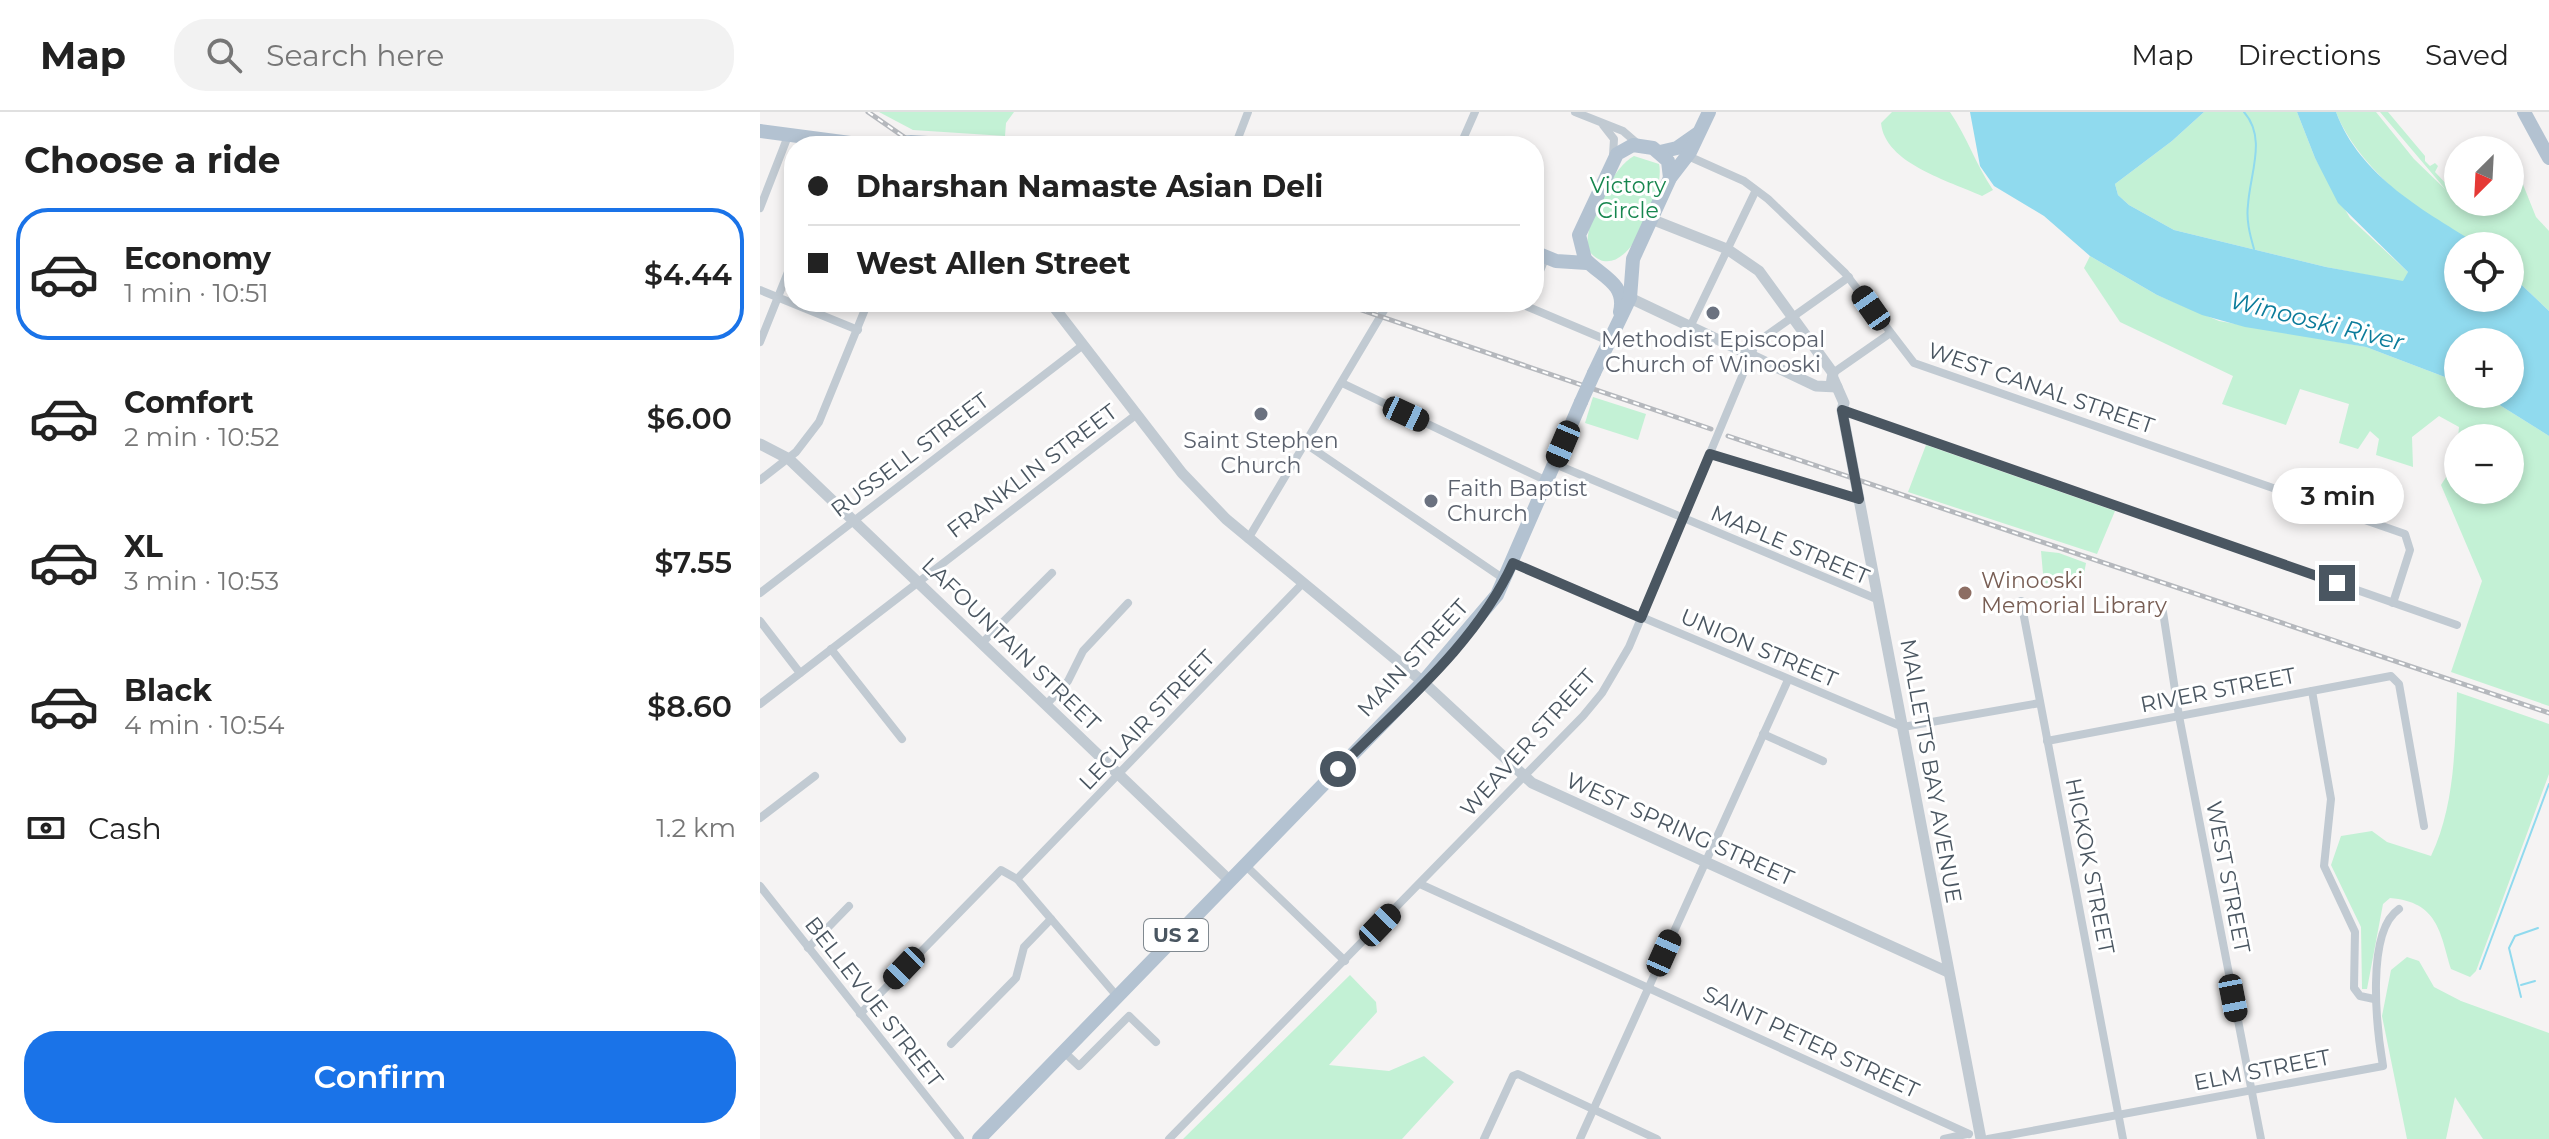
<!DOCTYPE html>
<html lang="en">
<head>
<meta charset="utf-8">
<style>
  body { margin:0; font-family:Montserrat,sans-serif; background:#f2f2f2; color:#222; height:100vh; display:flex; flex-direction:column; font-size:30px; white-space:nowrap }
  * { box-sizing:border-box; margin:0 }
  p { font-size:26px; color:#767676 }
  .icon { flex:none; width:44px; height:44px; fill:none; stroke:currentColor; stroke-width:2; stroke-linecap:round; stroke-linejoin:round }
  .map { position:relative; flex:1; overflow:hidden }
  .sheet { display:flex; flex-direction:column; background:#fff; width:760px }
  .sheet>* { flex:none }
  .banner { position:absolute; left:24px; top:24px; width:760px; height:176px; border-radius:32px; box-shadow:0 4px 12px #0003; display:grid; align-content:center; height:176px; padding:0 24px; background:#fff }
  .needle { width:52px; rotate:204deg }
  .tools { position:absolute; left:1684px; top:24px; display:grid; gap:16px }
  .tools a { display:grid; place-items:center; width:80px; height:80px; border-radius:50%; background:#fff; box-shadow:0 4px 12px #0003; font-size:40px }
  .end { position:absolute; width:36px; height:36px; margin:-18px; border:10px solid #4a5661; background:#fff; box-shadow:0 0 0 4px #fff }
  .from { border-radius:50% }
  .bubble { position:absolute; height:56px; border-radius:28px; background:#fff; box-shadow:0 4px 12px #0003; font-size:26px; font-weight:600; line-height:56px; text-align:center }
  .car { position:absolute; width:24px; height:48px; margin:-24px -12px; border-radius:10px; box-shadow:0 0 6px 2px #0007; background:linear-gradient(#222 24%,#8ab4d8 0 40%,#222 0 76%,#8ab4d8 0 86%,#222 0) }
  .banner b { display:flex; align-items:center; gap:28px; height:76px; font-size:30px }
  .banner b+b { border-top:2px solid #e0e0e0 }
  .banner i { width:20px; height:20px; background:#222 }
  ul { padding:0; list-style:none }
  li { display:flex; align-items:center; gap:24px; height:132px; margin:0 16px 12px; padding:0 8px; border:4px solid transparent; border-radius:32px }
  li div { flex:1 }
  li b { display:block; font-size:30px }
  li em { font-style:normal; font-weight:600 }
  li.active { border-color:#1a73e8 }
  li>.icon { width:72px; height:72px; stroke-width:1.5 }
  h2 { padding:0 24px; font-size:36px; line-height:96px }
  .pay { display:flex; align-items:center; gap:20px; height:88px; padding:0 24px; font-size:30px }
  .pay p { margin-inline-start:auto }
  .button { display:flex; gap:16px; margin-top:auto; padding:16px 24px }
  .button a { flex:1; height:92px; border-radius:32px; background:#1a73e8; color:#fff; font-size:32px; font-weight:600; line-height:92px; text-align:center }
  header { display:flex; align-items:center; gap:48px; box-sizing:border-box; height:112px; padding:0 40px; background:#fff; border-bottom:2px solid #e0e0e0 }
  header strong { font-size:38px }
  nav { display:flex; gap:44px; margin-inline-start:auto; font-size:28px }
  .search { width:560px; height:72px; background:#f2f2f2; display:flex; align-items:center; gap:20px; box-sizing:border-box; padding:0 28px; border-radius:32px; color:#767676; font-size:30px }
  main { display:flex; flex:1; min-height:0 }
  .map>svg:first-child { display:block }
</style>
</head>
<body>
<header>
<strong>Map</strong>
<div class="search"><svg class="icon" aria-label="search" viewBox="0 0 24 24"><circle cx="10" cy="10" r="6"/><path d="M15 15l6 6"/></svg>Search here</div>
<nav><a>Map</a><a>Directions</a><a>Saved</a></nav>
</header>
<main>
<section class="sheet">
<h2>Choose a ride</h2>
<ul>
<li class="active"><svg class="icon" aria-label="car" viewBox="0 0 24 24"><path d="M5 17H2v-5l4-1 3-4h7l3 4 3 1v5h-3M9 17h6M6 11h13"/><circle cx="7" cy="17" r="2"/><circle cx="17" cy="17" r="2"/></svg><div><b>Economy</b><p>1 min · 10:51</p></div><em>$4.44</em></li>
<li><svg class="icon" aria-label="car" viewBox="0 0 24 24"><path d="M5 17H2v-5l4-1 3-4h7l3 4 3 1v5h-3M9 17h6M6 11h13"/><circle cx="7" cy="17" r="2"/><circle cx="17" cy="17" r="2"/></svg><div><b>Comfort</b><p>2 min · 10:52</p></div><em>$6.00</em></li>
<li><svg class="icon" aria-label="car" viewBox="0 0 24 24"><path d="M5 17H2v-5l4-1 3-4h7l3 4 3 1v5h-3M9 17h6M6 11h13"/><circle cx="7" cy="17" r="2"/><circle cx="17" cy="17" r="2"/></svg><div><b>XL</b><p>3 min · 10:53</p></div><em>$7.55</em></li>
<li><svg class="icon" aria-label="car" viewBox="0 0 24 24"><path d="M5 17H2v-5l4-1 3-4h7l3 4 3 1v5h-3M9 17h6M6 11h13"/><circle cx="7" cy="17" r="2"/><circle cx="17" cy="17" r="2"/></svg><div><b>Black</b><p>4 min · 10:54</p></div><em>$8.60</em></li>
</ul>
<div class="pay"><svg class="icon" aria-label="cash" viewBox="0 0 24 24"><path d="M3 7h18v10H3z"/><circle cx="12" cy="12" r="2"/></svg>Cash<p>1.2 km</p></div>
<div class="button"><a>Confirm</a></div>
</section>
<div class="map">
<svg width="1789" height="1027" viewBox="0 0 1789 1027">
  <rect width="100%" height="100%" fill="#f5f3f3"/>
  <g fill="#c3f1d5">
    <path d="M119 0H254L246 11 245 24 153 18Z"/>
    <path d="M1132 0H1190C1207 25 1216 53 1233 78L1222 84C1190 69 1125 52 1121 11Z"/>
    <path d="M1444 0H1537L1555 46 1590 106 1648 160 1647 167 1643 170 1566 155 1414 118 1369 93 1358 83 1355 72 1412 29Z"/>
    <path d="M1576 0H1616L1654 47 1686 78 1620 0H1628L1665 44V49L1670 54 1675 51 1678 54 1675 60 1691 77 1698 71V90H1750V40L1776 105 1789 119V199L1750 162V134C1741 134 1728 136 1719 133 1667 112 1596 53 1576 0Z"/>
    <path d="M874 44 899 52C906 79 864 182 829 139 820 117 853 54 874 44Z"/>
    <path d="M1330 144 1397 183 1459 209 1606 235 1698 270V282H1722L1789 324V594L1691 560 1722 469 1681 373 1697 348 1698 336V378H1750V326H1698L1699 315 1679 304 1652 325 1653 355 1616 343 1619 327 1610 319 1598 337 1579 331 1589 292 1540 277 1526 313 1462 292 1473 264 1360 210 1324 156Z"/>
    <path d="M833 285 886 302 878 328 825 311Z"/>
    <path d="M1166 333 1355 399 1337 442 1148 380Z"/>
    <path d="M1281 439 1299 441 1326 451 1323 467 1284 473Z"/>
    <path d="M1697 580 1789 612V662L1716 859 1710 865 1691 857C1680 820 1678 790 1630 786L1623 792 1607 877H1602L1601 815 1571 753 1581 724 1612 719 1627 730 1671 744C1695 694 1695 634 1697 580Z"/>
    <path d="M1647 845 1659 849 1674 875 1701 889 1789 921V1027H1723L1695 985 1686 1027H1647L1622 904 1631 858Z"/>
    <path d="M590 863 616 890 617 900 569 953 629 959 664 944 694 970 642 1027H423Z"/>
  </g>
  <path fill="#90daee" d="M1210 0H1444L1412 29 1355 72 1358 83 1369 93 1414 118 1566 155 1643 169 1648 160 1578 91 1555 46 1537 0H1576C1600 65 1666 100 1721 134H1698V186H1750V162L1789 199V324L1722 282H1750V230H1698V270L1606 235 1485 215 1442 203 1397 183 1330 144 1284 104 1234 74 1220 54Z"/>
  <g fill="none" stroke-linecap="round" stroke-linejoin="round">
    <g stroke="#90daee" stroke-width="2">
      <path d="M1484 0C1507 26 1490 61 1488 93 1486 108 1490 123 1494 137"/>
      <path d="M1720 857 1789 672"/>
      <path d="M1761 873 1775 869"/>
      <path d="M1761 885 1749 836 1755 824 1778 816"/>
    </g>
    <g stroke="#c1cad2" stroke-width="8">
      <path d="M815 0 863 19 878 32"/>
      <path d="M843 13 854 27 853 43"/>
      <path d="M475 34 488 0"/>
      <path d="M700 34 715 0"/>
      <path d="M928 44 984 69 1008 87 1085 161 1154 251 1645 422 1650 438 1633 491"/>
      <path d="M0 96 28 24"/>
      <path d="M774 174 786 144"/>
      <path d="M0 178 98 218"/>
      <path d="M767 190 766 194 849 229"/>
      <path d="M930 215 995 80"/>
      <path d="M0 230 34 145"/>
      <path d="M1073 261 1129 222"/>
      <path d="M582 271 787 369"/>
      <path d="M1082 298 1697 513"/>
      <path d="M546 332 744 467"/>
      <path d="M950 342 1099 387"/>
      <path d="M795 352 1119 488"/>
      <path d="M0 368 36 340 59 310 108 190"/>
      <path d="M488 427 629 190"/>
      <path d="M753 451 1143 615 1280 591"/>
      <path d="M0 481 323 233"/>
      <path d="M1261 489 1363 1027"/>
      <path d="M1403 500 1419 604 1501 1027"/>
      <path d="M0 509 40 561"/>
      <path d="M222 531 292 461"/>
      <path d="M71 537 142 627"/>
      <path d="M1552 579 1571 687 1564 754 1595 820 1594 876 1600 884 1614 887"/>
      <path d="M0 592 377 302"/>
      <path d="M286 593 308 569 323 539 368 491"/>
      <path d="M1003 622 1063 649"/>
      <path d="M1287 629 1631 564 1639 572 1664 714"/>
      <path d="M0 706 55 664"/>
      <path d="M485 753 585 849"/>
      <path d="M257 767 542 472"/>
      <path d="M660 772 1209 1022"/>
      <path d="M0 774 200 1027"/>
      <path d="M48 836 89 794"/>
      <path d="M100 902 241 758 257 767 356 883"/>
      <path d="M191 932 256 866 264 835 291 807"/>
      <path d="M303 939 319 954 369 904 396 930"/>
      <path d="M409 1027 823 604 842 581 869 535 996 231 1089 165"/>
      <path d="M724 1027 753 964 758 962 897 1027"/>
      <path d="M820 1027 1028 568"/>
      <path d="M1184 1027 1207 1022"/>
      <path d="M1228 1027 1623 954C1617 919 1605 820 1639 797"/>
    </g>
    <g stroke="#c1cad2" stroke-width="11">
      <path d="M891 107 967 137 999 159 1073 261 1071 273"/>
      <path d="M870 186 1056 274 1077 275"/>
      <path d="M290 190 422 361 466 407 663 570 772 671 1188 860"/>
      <path d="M1073 266 1084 291 1082 298 1221 1027"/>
      <path d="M0 332 29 347 469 768"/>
    </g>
    <g stroke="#b3c2d1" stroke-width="14">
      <path d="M1764 0 1789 46"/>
      <path d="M0 19 113 34"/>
      <path d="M107 33 151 30 218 34"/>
      <path d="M900 40 917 36 937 22"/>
      <path d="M774 140 796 149 827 151"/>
      <path d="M860 200C867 171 840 164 825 147L819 123 857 42 873 33 893 36 908 49 910 66"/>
      <path d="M834 261 870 186 873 147 910 66 930 40 949 0"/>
      <path d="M219 1027 663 570 737 483 821 290"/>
    </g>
    <defs>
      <g id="rail">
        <path d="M108 0 157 34"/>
        <path d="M578 190 951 317"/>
        <path d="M968 324 1789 601"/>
      </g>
    </defs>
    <use href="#rail" stroke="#b5b8bd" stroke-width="5"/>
    <use href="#rail" stroke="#fff" stroke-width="2" stroke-dasharray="6" stroke-linecap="butt"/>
    <path stroke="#b3c2d1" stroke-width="14" d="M821 290 834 261"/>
  </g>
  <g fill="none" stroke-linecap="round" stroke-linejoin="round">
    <path stroke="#4a5661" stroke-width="10" d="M578 657C640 594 716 532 753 451L881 506 950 342 1099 387 1082 298 1577 471"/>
  </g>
  <g fill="#6b7280" stroke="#fff" stroke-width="3">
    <circle cx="953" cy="201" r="8"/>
    <circle cx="501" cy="302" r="8"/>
    <circle cx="671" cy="389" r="8"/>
  </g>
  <circle fill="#8d6e63" stroke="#fff" stroke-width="3" cx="1205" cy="481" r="8"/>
  <g text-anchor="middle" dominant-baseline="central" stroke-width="6" stroke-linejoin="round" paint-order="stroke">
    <rect fill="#fff" stroke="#808990" stroke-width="2" x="384" y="807" width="64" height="32" rx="6"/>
    <g font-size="20" font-weight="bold" fill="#4a5661">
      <text x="416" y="823">US 2</text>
    </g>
    <g font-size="22" fill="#17864f" stroke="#fff">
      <text x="868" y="73">Victory<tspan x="868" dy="25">Circle</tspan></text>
    </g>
    <g font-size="22" fill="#5b616d" stroke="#fff">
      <text x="953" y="227">Methodist Episcopal<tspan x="953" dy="25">Church of Winooski</tspan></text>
      <text x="501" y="328">Saint Stephen<tspan x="501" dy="25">Church</tspan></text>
      <text x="687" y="376" text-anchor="start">Faith Baptist<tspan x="687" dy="25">Church</tspan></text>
    </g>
    <g font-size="22" fill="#4a5661" stroke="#fff">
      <text transform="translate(1281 276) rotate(19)">WEST CANAL STREET</text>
      <text transform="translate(150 343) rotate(-37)">RUSSELL STREET</text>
      <text transform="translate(272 359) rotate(-37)">FRANKLIN STREET</text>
      <text transform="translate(1030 433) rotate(23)">MAPLE STREET</text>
      <text transform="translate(251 532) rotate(44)">LAFOUNTAIN STREET</text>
      <text transform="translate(999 536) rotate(23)">UNION STREET</text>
      <text transform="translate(653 546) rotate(-47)">MAIN STREET</text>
      <text transform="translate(1458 578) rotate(-11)">RIVER STREET</text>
      <text transform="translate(387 608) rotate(-46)">LECLAIR STREET</text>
      <text transform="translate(768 631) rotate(-48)">WEAVER STREET</text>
      <text transform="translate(1171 659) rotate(80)">MALLETTS BAY AVENUE</text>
      <text transform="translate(920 717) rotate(24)">WEST SPRING STREET</text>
      <text transform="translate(1330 754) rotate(79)">HICKOK STREET</text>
      <text transform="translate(1468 765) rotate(79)">WEST STREET</text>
      <text transform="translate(114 890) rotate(52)">BELLEVUE STREET</text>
      <text transform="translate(1051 930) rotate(25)">SAINT PETER STREET</text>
      <text transform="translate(1502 958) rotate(-11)">ELM STREET</text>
    </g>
    <g font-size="22" fill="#785e54" stroke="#fff" text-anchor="start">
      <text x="1221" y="468">Winooski<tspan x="1221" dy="25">Memorial Library</tspan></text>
    </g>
    <g font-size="24" font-style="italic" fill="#0c7c9b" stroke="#fff">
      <text transform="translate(1557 209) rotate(14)">Winooski River</text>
    </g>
  </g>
</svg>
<div class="tools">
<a><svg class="needle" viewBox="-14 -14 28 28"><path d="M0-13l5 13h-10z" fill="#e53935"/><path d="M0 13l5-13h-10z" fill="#767676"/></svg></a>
<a><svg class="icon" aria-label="locate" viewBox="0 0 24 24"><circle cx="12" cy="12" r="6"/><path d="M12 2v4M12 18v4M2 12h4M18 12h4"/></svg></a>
<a>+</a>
<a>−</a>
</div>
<i class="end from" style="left:578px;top:657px"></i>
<i class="end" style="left:1577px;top:471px"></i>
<div class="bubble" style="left:1512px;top:356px;width:132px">3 min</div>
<i class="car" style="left:1111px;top:196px;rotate:325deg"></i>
<i class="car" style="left:646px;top:302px;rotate:115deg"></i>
<i class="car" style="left:803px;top:332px;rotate:203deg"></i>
<i class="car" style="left:620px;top:813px;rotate:44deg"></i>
<i class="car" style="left:904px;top:841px;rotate:24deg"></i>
<i class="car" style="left:144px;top:856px;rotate:224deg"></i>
<i class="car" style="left:1473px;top:886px;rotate:169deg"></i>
<div class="banner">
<b><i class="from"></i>Dharshan Namaste Asian Deli</b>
<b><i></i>West Allen Street</b>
</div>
</div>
</main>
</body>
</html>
